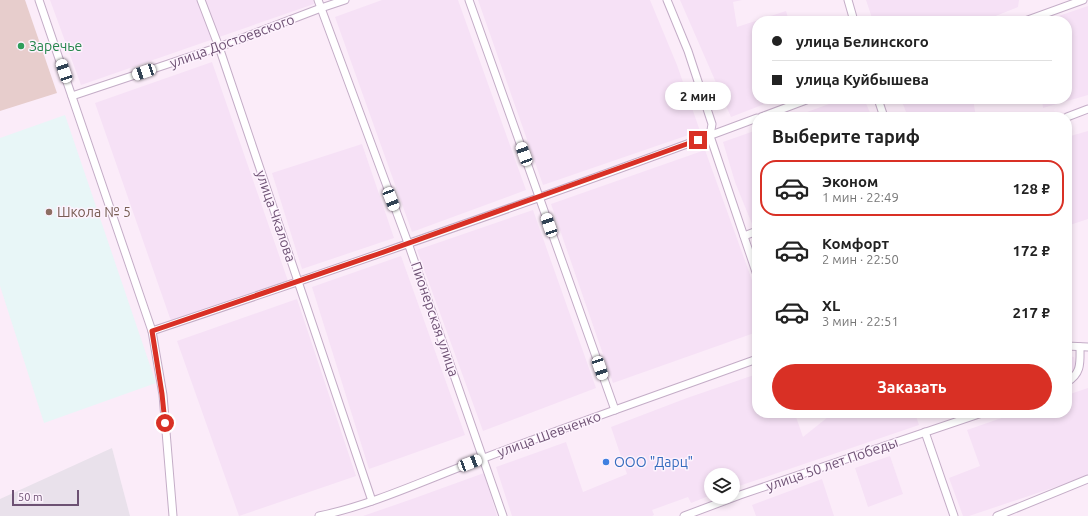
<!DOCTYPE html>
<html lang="ru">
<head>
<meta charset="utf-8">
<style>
  body { margin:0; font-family:Ubuntu,sans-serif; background:#f6f6f6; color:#222; height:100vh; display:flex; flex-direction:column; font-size:15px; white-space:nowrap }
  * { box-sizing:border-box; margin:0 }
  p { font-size:13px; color:#767676 }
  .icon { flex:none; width:22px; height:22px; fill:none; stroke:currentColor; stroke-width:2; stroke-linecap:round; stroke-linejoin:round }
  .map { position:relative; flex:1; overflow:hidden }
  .side { position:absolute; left:752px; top:112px; width:320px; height:306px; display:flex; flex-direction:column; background:#fff; border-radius:16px; box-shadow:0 2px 6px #0003 }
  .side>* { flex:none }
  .banner { position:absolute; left:752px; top:16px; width:320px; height:88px; border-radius:16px; box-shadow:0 2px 6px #0003; display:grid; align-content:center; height:88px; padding:0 20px; background:#fff }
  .fabs { position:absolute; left:704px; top:468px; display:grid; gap:8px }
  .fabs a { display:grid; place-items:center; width:36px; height:36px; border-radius:50%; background:#fff; box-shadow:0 2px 6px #0003; font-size:20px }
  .scale { position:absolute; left:12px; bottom:10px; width:67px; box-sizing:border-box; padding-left:4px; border:2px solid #6d5173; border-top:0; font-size:11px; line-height:14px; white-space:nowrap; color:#6d5173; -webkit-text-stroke:3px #fdf2fd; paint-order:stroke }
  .end { position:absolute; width:18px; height:18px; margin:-9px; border:5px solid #d93025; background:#fff; box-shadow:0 0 0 2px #fff }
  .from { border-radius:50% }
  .bubble { position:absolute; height:28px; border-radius:14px; background:#fff; box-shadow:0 2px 6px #0003; font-size:13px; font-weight:600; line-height:28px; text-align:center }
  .car { position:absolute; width:12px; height:24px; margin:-12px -6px; border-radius:5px; box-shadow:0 0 3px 1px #0007; background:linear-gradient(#fff 24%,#345 0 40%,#fff 0 76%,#345 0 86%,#fff 0) }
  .banner b { display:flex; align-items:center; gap:14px; height:38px; font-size:15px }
  .banner b+b { border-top:1px solid #e0e0e0 }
  .banner i { width:10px; height:10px; background:#222 }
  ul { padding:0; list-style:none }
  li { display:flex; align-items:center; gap:12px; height:56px; margin:0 8px 6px; padding:0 12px; border:2px solid transparent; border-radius:16px }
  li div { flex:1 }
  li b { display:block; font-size:15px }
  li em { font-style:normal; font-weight:600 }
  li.selected { border-color:#d93025 }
  li>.icon { width:36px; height:36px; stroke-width:1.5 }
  h2 { padding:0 20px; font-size:18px; line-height:48px }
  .button { display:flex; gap:8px; margin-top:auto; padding:8px 20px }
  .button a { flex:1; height:46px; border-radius:24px; background:#d93025; color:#fff; font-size:16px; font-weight:600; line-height:46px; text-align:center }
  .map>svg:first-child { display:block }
</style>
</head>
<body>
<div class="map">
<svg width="1088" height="516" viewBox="0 0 1088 516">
  <rect width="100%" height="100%" fill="#fbecf9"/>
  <g fill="#f6e1f6">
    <path d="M50 0H313L314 4 81 85Z"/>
    <path d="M382 0H458L526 190 412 232 335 17Z"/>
    <path d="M478 0H650L677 65 700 131 543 185Z"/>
    <path d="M680 0H742L733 2 737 27 786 11 789 21H757V99H778L731 117Z"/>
    <path d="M866 0H1019L1018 7 983 21H873Z"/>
    <path d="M1088 6V95L1043 108 1042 99H1067V21H1044Z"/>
    <path d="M212 62 288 281 171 321 95 103Z"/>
    <path d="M843 99H864L872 117H793Z"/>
    <path d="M901 99H973L976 117H908Z"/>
    <path d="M757 130V222L752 224 735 182 723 142Z"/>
    <path d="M1088 131V219L1067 226V137Z"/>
    <path d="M362 144 394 238 302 269 272 173Z"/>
    <path d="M705 150 757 294V332L613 383 551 204Z"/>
    <path d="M533 210 596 388 483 431 417 250Z"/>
    <path d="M401 256 465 435 369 469 312 287Z"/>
    <path d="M297 299 356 476 239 516 177 341Z"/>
    <path d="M1067 356 1074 357 1077 373 1067 376Z"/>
    <path d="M757 374V413H798L795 414 803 437 833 413H915L919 425 733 488V475H711V495L691 503 688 497 652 510 654 515 652 516H512L496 467 566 442 583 492 627 474 611 427 687 398Z"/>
    <path d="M1088 388V476L969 516H963L949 478 980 466 967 430 1016 413H1067V395Z"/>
    <path d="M890 456 903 494 868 507 855 468Z"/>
    <path d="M484 473 497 516H363L415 498Z"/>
    <path d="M822 479 834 516H756L752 505Z"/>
  </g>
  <path fill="#e9e1eb" d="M112 448 130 516H0V499Z"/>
  <path fill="#e8f6f7" d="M65 115 156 383 44 423 0 286V138Z"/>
  <path fill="#e7cdcc" d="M0 0H25L57 93 0 111Z"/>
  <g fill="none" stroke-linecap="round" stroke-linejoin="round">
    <defs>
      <g id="minor">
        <path d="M39 0 152 331 163 395 173 516"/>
        <path d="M201 0 219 47 372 501"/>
        <path d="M318 0 408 243 503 516"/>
        <path d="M469 0 615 410"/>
        <path d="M667 0 688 51 712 124 710 136 757 275"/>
        <path d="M848 0 854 21"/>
        <path d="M1025 21 1083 0"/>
        <path d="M72 96 219 47 321 8 345 0"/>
        <path d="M878 99 884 117"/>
        <path d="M761 117 809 99"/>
        <path d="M1067 117 1088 109"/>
        <path d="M744 236 757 231"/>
        <path d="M152 331C355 263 557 193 757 118"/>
        <path d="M1067 346 1088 347"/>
        <path d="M1067 382C1082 373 1080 362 1080 347"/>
        <path d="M925 432 954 516"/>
        <path d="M319 516C376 504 429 478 484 458 574 424 666 392 757 359"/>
        <path d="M684 516 740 495 982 413"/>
        <path d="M997 516 1088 479"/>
      </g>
    </defs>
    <use href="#minor" stroke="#c4adc7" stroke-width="9"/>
    <use href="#minor" stroke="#fff" stroke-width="7"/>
  </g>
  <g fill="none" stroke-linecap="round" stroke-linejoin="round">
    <path stroke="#d93025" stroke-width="5" d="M165 423 162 394 152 331 378 254 698 140"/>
  </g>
  <circle fill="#2e9e5b" stroke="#fdf2fd" stroke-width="1.5" cx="21" cy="46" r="4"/>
  <circle fill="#8d6e63" stroke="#fdf2fd" stroke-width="1.5" cx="49" cy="212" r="4"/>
  <circle fill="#3f7fe0" stroke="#fdf2fd" stroke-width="1.5" cx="606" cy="462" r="4"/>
  <g text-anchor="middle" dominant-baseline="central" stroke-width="3" stroke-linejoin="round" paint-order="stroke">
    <g font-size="14" fill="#6d5173" stroke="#fdf2fd">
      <text transform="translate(232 41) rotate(-20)">улица Достоевского</text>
      <text transform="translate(276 216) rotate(71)">улица Чкалова</text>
      <text transform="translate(435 319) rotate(71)">Пионерская улица</text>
      <text transform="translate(549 434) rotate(-20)">улица Шевченко</text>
      <text transform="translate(832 464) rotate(-19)">улица 50 лет Победы</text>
    </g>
    <g font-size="14" fill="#27864d" stroke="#fdf2fd" text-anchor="start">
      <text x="29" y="46">Заречье</text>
    </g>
    <g font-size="14" fill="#785e54" stroke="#fdf2fd" text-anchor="start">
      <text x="57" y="212">Школа № 5</text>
    </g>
    <g font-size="14" fill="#366cbe" stroke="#fdf2fd" text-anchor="start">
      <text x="614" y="462">ООО "Дарц"</text>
    </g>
  </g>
</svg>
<div class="fabs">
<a><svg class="icon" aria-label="layers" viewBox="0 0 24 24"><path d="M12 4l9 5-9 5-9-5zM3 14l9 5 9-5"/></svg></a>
</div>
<div class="scale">50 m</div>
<i class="end from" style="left:165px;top:423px"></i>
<i class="end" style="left:698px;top:140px"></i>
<div class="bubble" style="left:665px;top:82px;width:66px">2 мин</div>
<i class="car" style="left:64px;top:71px;rotate:341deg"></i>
<i class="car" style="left:144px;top:72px;rotate:251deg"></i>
<i class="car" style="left:524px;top:154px;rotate:340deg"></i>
<i class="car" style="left:391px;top:199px;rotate:159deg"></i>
<i class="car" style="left:549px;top:225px;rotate:341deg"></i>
<i class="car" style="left:600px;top:368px;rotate:161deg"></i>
<i class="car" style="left:470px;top:463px;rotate:69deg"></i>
<div class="banner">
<b><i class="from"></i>улица Белинского</b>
<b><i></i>улица Куйбышева</b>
</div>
<section class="side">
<h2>Выберите тариф</h2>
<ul>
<li class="selected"><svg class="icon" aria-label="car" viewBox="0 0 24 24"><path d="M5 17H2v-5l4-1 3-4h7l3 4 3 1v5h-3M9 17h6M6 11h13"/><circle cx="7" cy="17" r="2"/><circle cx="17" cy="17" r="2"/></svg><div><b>Эконом</b><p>1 мин · 22:49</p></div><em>128 ₽</em></li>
<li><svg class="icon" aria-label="car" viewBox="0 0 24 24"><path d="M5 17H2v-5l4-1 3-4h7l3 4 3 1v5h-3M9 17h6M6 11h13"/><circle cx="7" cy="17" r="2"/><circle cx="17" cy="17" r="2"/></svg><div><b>Комфорт</b><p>2 мин · 22:50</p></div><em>172 ₽</em></li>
<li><svg class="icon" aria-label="car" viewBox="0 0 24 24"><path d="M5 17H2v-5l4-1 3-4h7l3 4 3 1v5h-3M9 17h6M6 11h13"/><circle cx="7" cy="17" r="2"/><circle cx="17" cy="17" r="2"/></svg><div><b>XL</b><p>3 мин · 22:51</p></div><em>217 ₽</em></li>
</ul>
<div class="button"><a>Заказать</a></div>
</section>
</div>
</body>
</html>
